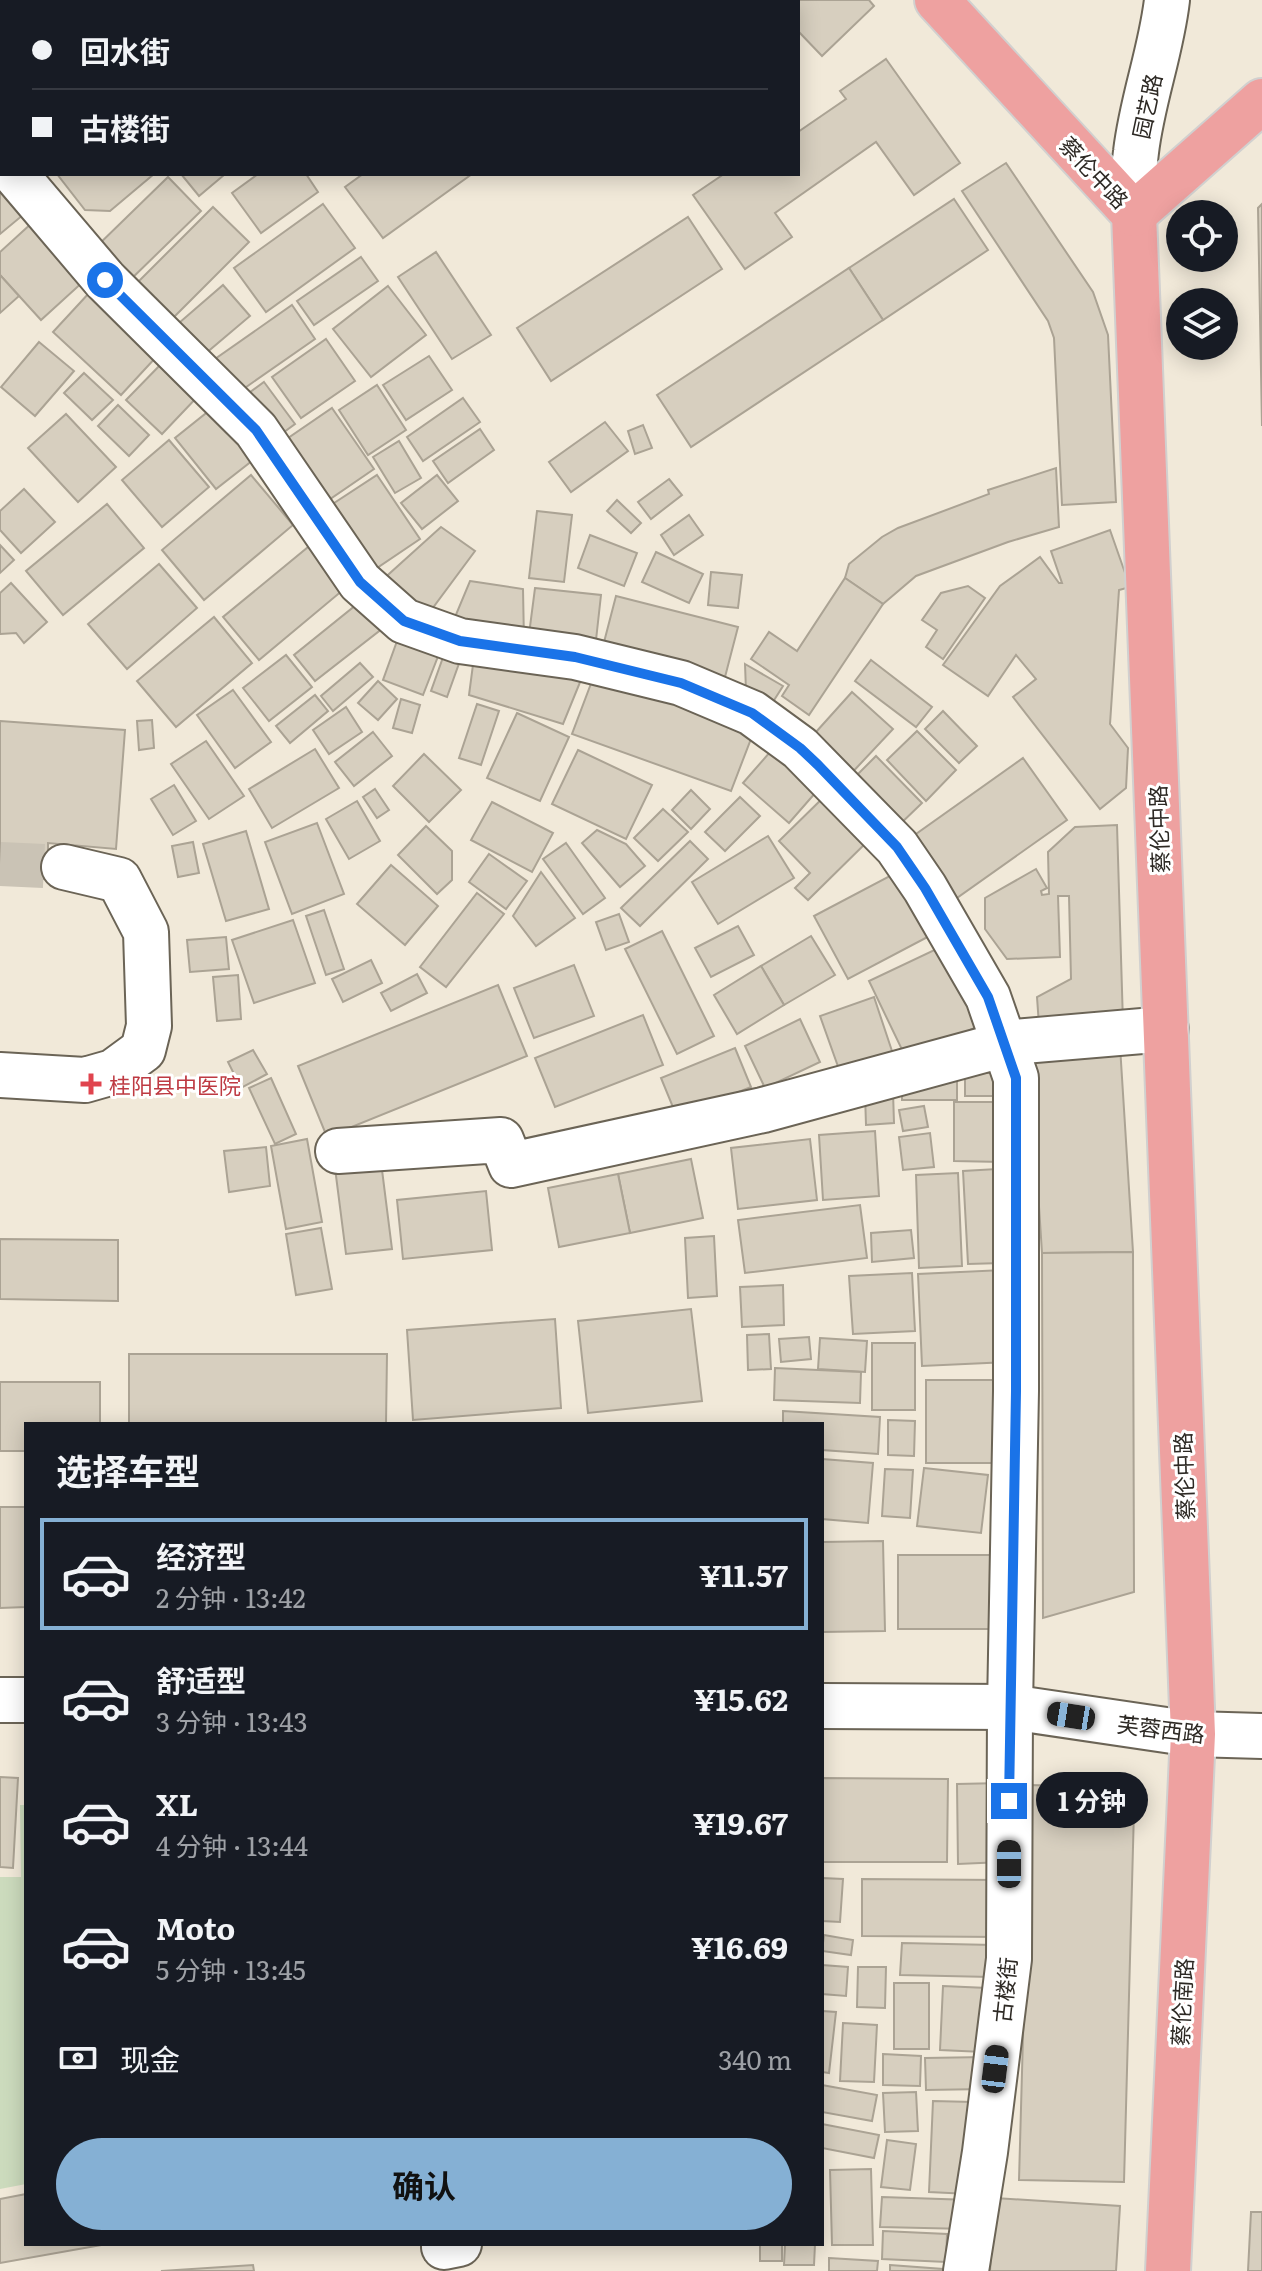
<!DOCTYPE html>
<html lang="zh">
<head>
<meta charset="utf-8">
<style>
  body { margin:0; font-family:Literata,"Noto Sans SC",serif; background:#20242c; color:#f1f3f6; height:100vh; display:flex; flex-direction:column; font-size:30px; white-space:nowrap }
  * { box-sizing:border-box; margin:0 }
  p { font-size:26px; color:#9ea1a6 }
  .icon { flex:none; width:44px; height:44px; fill:none; stroke:currentColor; stroke-width:2; stroke-linecap:round; stroke-linejoin:round }
  .map { position:relative; flex:1; overflow:hidden }
  .details { position:absolute; left:24px; top:1422px; width:800px; height:824px; display:flex; flex-direction:column; background:#171b24; border-radius:0px; box-shadow:0 4px 20px #0003 }
  .details>* { flex:none }
  .hud { position:absolute; left:0px; top:0px; width:800px; height:176px; box-shadow:0 4px 20px #0003; display:grid; align-content:center; height:176px; padding:0 32px; background:#171b24 }
  .buttons { position:absolute; left:1166px; top:200px; display:grid; gap:16px }
  .buttons a { display:grid; place-items:center; width:72px; height:72px; border-radius:50%; background:#171b24; box-shadow:0 4px 20px #0003; font-size:40px }
  .end { position:absolute; width:36px; height:36px; margin:-18px; border:10px solid #1a73e8; background:#fff; box-shadow:0 0 0 4px #fff }
  .from { border-radius:50% }
  .bubble { position:absolute; height:56px; border-radius:28px; background:#171b24; box-shadow:0 4px 20px #0003; font-size:26px; font-weight:700; line-height:56px; text-align:center }
  .car { position:absolute; width:24px; height:48px; margin:-24px -12px; border-radius:10px; box-shadow:0 0 6px 2px #0007; background:linear-gradient(#222 24%,#8ab4d8 0 40%,#222 0 76%,#8ab4d8 0 86%,#222 0) }
  .hud b { display:flex; align-items:center; gap:28px; height:76px; font-size:30px }
  .hud b+b { border-top:2px solid #363941 }
  .hud i { width:20px; height:20px; background:#f1f3f6 }
  ul { padding:0; list-style:none }
  li { display:flex; align-items:center; gap:24px; height:112px; margin:0 16px 12px; padding:0 16px; border:4px solid transparent; border-radius:0px }
  li div { flex:1 }
  li b { display:block; font-size:30px }
  li em { font-style:normal; font-weight:700 }
  li.active { border-color:#85b0d4 }
  li>.icon { width:72px; height:72px; stroke-width:1.5 }
  h2 { padding:0 32px; font-size:36px; line-height:96px }
  .pay { display:flex; align-items:center; gap:20px; height:88px; padding:0 32px; font-size:30px }
  .pay p { margin-inline-start:auto }
  .button { display:flex; gap:16px; margin-top:auto; padding:16px 32px }
  .button a { flex:1; height:92px; border-radius:48px; background:#85b0d4; color:#111; font-size:32px; font-weight:700; line-height:92px; text-align:center }
  .map>svg:first-child { display:block }
</style>
</head>
<body>
<div class="map">
<svg width="1262" height="2271" viewBox="0 0 1262 2271">
  <rect width="100%" height="100%" fill="#f1e9d9"/>
  <path fill="#ccdbbd" d="M20 1805H26V2184L0 2189V1877H21Z"/>
  <g fill="#d7cfbf" stroke="#aba394" stroke-width="2">
    <path d="M587 0H671L585 2Z"/>
    <path d="M768 0H869L874 6 822 56 798 31V2Z"/>
    <path d="M886 59 960 163 914 195 876 142 775 213 792 237 745 269 693 195 724 174H798V132L846 99 840 91Z"/>
    <path d="M1006 163 1093 292 1108 335 1116 502 1062 505 1054 338 1048 321 962 191Z"/>
    <path d="M57 174H154L110 211 85 210Z"/>
    <path d="M181 174H223L224 175 199 196Z"/>
    <path d="M258 174H306L318 192 261 233 232 193Z"/>
    <path d="M363 174H472L383 238 345 187Z"/>
    <path d="M0 176 29 210 0 234Z"/>
    <path d="M168 177 201 211 126 284 93 250Z"/>
    <path d="M954 199 988 250 883 320 849 268Z"/>
    <path d="M323 204 355 248 266 312 234 268Z"/>
    <path d="M1262 204V426L1258 208Z"/>
    <path d="M213 207 249 242 167 324 132 288Z"/>
    <path d="M688 217 722 269 551 381 517 328Z"/>
    <path d="M33 222 85 280 41 320 0 275V252Z"/>
    <path d="M436 252 491 335 452 359 398 277Z"/>
    <path d="M361 257 378 281 314 325 297 301Z"/>
    <path d="M849 268 883 320 691 447 657 395Z"/>
    <path d="M0 275 19 296 0 313Z"/>
    <path d="M223 285 250 316 199 359 172 329Z"/>
    <path d="M388 286 426 335 371 377 333 329Z"/>
    <path d="M90 292 158 355 121 395 53 332Z"/>
    <path d="M292 305 315 339 239 392 215 359Z"/>
    <path d="M326 339 355 381 301 418 272 377Z"/>
    <path d="M39 342 74 371 35 416 1 387Z"/>
    <path d="M429 356 452 390 406 420 383 385Z"/>
    <path d="M166 359 201 393 162 434 126 400Z"/>
    <path d="M84 373 113 400 92 420 64 393Z"/>
    <path d="M264 382 295 424 273 440 242 398Z"/>
    <path d="M377 385 406 430 368 455 339 410Z"/>
    <path d="M463 398 480 422 423 461 407 437Z"/>
    <path d="M118 405 149 435 129 456 98 426Z"/>
    <path d="M215 406 257 457 216 489 175 438Z"/>
    <path d="M332 408 374 469 317 508 275 447Z"/>
    <path d="M66 414 116 467 78 502 28 448Z"/>
    <path d="M605 422 628 451 571 492 549 462Z"/>
    <path d="M643 425 652 448 635 454 628 431Z"/>
    <path d="M480 429 494 450 448 483 433 461Z"/>
    <path d="M169 440 209 487 162 527 122 480Z"/>
    <path d="M399 441 421 478 395 493 373 457Z"/>
    <path d="M1056 468 1059 527 1008 542 916 576 883 604 845 578 849 564 882 537 898 528 989 494 988 490Z"/>
    <path d="M251 475 293 525 204 600 162 550Z"/>
    <path d="M377 475 420 539 368 574 325 509Z"/>
    <path d="M437 475 458 501 422 529 401 503Z"/>
    <path d="M669 479 682 495 651 519 638 502Z"/>
    <path d="M24 489 55 522 21 553 0 530V511Z"/>
    <path d="M617 500 641 523 631 533 607 511Z"/>
    <path d="M107 504 144 548 63 615 26 571Z"/>
    <path d="M537 511 572 515 564 582 529 578Z"/>
    <path d="M689 515 703 535 674 555 661 535Z"/>
    <path d="M441 527 475 551 426 617 379 583Z"/>
    <path d="M1110 530 1130 587 1119 590 1110 724 1128 748 1126 788 1100 809 1013 697 1036 679 1016 655 988 696 943 665 1000 586 1040 557 1059 583H1062L1051 551Z"/>
    <path d="M590 535 637 553 624 586 578 568Z"/>
    <path d="M313 543 349 585 259 660 223 617Z"/>
    <path d="M0 545 14 560 0 573Z"/>
    <path d="M656 552 703 574 689 603 642 582Z"/>
    <path d="M159 564 197 608 127 669 88 624Z"/>
    <path d="M711 572 742 575 738 608 708 605Z"/>
    <path d="M845 578 883 604 809 715 782 696 789 685 751 659 769 632 797 651Z"/>
    <path d="M470 581 523 589 524 641 450 629Z"/>
    <path d="M11 583 47 622 24 643 16 633 0 634V593Z"/>
    <path d="M968 586 985 598 943 659 926 647 937 630 922 620 941 593Z"/>
    <path d="M535 588 601 595 595 649 528 642Z"/>
    <path d="M616 596 738 627 725 677 603 646Z"/>
    <path d="M361 601 383 628 315 681 294 655Z"/>
    <path d="M214 617 252 663 176 727 137 681Z"/>
    <path d="M401 630 442 646 423 695 383 680Z"/>
    <path d="M446 649 462 655 447 697 431 691Z"/>
    <path d="M286 655 312 687 269 721 243 688Z"/>
    <path d="M474 657 585 670 563 724 469 695Z"/>
    <path d="M871 660 932 707 916 727 855 681Z"/>
    <path d="M360 663 373 677 333 711 321 696Z"/>
    <path d="M745 664 783 686 771 705 746 691Z"/>
    <path d="M595 673 754 731 731 791 572 734Z"/>
    <path d="M378 681 397 699 378 720 358 703Z"/>
    <path d="M233 690 271 742 235 768 197 715Z"/>
    <path d="M852 692 893 729 847 778 807 742Z"/>
    <path d="M315 695 328 711 290 743 276 726Z"/>
    <path d="M401 699 420 705 412 733 393 728Z"/>
    <path d="M477 704 499 711 481 765 459 758Z"/>
    <path d="M346 707 362 732 329 754 313 730Z"/>
    <path d="M943 711 977 746 959 763 925 729Z"/>
    <path d="M517 713 569 737 540 801 487 778Z"/>
    <path d="M152 720 154 748 139 750 137 721Z"/>
    <path d="M0 721 125 730 116 849 48 843V879L0 877Z"/>
    <path d="M917 731 956 770 926 801 887 760Z"/>
    <path d="M373 732 392 756 354 786 335 762Z"/>
    <path d="M206 741 244 796 209 819 171 764Z"/>
    <path d="M777 744 823 784 789 823 743 783Z"/>
    <path d="M315 749 339 788 272 828 249 789Z"/>
    <path d="M578 750 652 785 626 839 552 804Z"/>
    <path d="M424 754 461 790 429 822 393 786Z"/>
    <path d="M876 756 922 803 894 830 848 784Z"/>
    <path d="M1023 758 1067 820 954 900 909 839Z"/>
    <path d="M174 785 196 821 173 835 151 799Z"/>
    <path d="M375 789 389 810 377 818 363 797Z"/>
    <path d="M691 790 710 809 691 829 672 810Z"/>
    <path d="M831 790 874 835 808 900 795 888 810 873 779 841Z"/>
    <path d="M740 797 760 816 725 851 705 832Z"/>
    <path d="M357 801 380 841 349 859 326 819Z"/>
    <path d="M492 802 553 833 532 872 471 840Z"/>
    <path d="M663 809 688 832 658 861 634 838Z"/>
    <path d="M317 823 344 894 292 914 265 842Z"/>
    <path d="M1117 825 1123 1023 1039 1025 1037 997 1071 979 1069 896H1058L1060 957 1007 959 985 929V898L1036 869 1047 888 1041 891 1042 895 1049 894 1048 852 1075 827Z"/>
    <path d="M426 826 452 851V880L437 894 398 855Z"/>
    <path d="M597 830 626 844 645 866 620 887 582 843Z"/>
    <path d="M246 831 269 909 226 921 203 844Z"/>
    <path d="M768 836 794 878 718 924 692 882Z"/>
    <path d="M690 841 708 859 640 926 621 908Z"/>
    <path d="M193 842 199 873 178 877 172 846Z"/>
    <path d="M566 843 605 898 583 914 543 859Z"/>
    <path d="M489 854 527 881 506 909 469 882Z"/>
    <path d="M391 865 438 906 405 945 357 904Z"/>
    <path d="M903 869 937 932 848 979 814 916Z"/>
    <path d="M541 872 575 918 536 946 513 916Z"/>
    <path d="M477 893 504 914 446 987 420 967Z"/>
    <path d="M324 910 344 969 326 975 306 916Z"/>
    <path d="M619 914 629 942 606 950 596 922Z"/>
    <path d="M293 920 315 983 254 1003 232 940Z"/>
    <path d="M738 926 754 955 711 977 695 948Z"/>
    <path d="M662 931 714 1036 677 1054 625 949Z"/>
    <path d="M811 936 835 975 784 1005 761 966Z"/>
    <path d="M226 937 229 969 190 972 187 940Z"/>
    <path d="M947 944 985 1023 907 1060 869 981Z"/>
    <path d="M371 960 382 983 343 1002 332 979Z"/>
    <path d="M574 965 594 1016 534 1038 514 988Z"/>
    <path d="M761 966 784 1005 737 1034 714 995Z"/>
    <path d="M417 974 427 993 391 1011 381 993Z"/>
    <path d="M238 975 241 1019 217 1021 213 977Z"/>
    <path d="M498 985 527 1056 327 1137 298 1066Z"/>
    <path d="M874 997 893 1054 840 1072 820 1016Z"/>
    <path d="M643 1015 663 1065 555 1107 535 1058Z"/>
    <path d="M800 1019 820 1062 765 1088 745 1046Z"/>
    <path d="M1120 1046 1133 1252 1042 1253 1029 1051Z"/>
    <path d="M735 1048 751 1087 677 1117 661 1078Z"/>
    <path d="M253 1050 267 1074 241 1088 228 1062Z"/>
    <rect x="965" y="1073" width="43" height="23"/>
    <path d="M957 1075V1100H902V1083Z"/>
    <path d="M271 1078 296 1134 275 1144 249 1088Z"/>
    <path d="M893 1092 894 1123 866 1125 865 1094Z"/>
    <path d="M954 1102H1002V1162L954 1161Z"/>
    <path d="M924 1106 928 1127 903 1131 899 1110Z"/>
    <path d="M875 1131 879 1196 823 1200 819 1135Z"/>
    <path d="M930 1133 934 1167 903 1170 899 1137Z"/>
    <path d="M307 1139 322 1222 286 1229 271 1146Z"/>
    <path d="M810 1139 817 1200 738 1209 731 1148Z"/>
    <path d="M266 1147 270 1186 229 1192 224 1151Z"/>
    <path d="M691 1159 703 1218 630 1233 618 1174Z"/>
    <path d="M381 1162 392 1249 346 1254 335 1168Z"/>
    <path d="M997 1169 1002 1263 968 1264 963 1171Z"/>
    <path d="M958 1173 962 1266 919 1268 916 1175Z"/>
    <path d="M618 1174 630 1233 559 1247 548 1188Z"/>
    <path d="M486 1191 492 1250 403 1259 397 1200Z"/>
    <path d="M860 1205 867 1258 745 1273 738 1220Z"/>
    <path d="M321 1228 332 1289 296 1295 286 1234Z"/>
    <path d="M911 1230 914 1258 872 1262 871 1233Z"/>
    <path d="M714 1236 717 1296 688 1298 685 1238Z"/>
    <path d="M0 1239 118 1240V1301L0 1299Z"/>
    <path d="M1133 1252 1134 1592 1043 1618 1042 1253Z"/>
    <path d="M1003 1270 1008 1362 922 1366 918 1274Z"/>
    <path d="M912 1273 915 1331 853 1334 849 1276Z"/>
    <path d="M783 1285 784 1325 742 1327 740 1287Z"/>
    <path d="M691 1309 702 1401 588 1413 578 1321Z"/>
    <path d="M555 1319 561 1408 413 1420 407 1330Z"/>
    <path d="M769 1334 771 1369 748 1370 747 1335Z"/>
    <path d="M809 1337 811 1359 781 1362 779 1339Z"/>
    <path d="M820 1338 867 1341 865 1372 818 1369Z"/>
    <rect x="872" y="1343" width="43" height="67"/>
    <path d="M129 1354H387L386 1424H129Z"/>
    <path d="M775 1368 861 1372 860 1403 774 1400Z"/>
    <rect x="926" y="1380" width="78" height="83"/>
    <path d="M0 1382H100V1424H26V1451H0Z"/>
    <path d="M783 1411 880 1417 878 1454 822 1450V1424H783Z"/>
    <path d="M888 1420 915 1421 914 1456 888 1455Z"/>
    <path d="M822 1459 873 1463 868 1523 822 1519Z"/>
    <path d="M924 1468 988 1475 981 1533 917 1526Z"/>
    <path d="M885 1469 913 1470 910 1518 882 1516Z"/>
    <path d="M0 1507H26V1607L0 1608Z"/>
    <path d="M883 1541 885 1631 822 1632V1542Z"/>
    <rect x="898" y="1555" width="105" height="74"/>
    <path d="M0 1777 18 1778 13 1868 0 1867Z"/>
    <path d="M822 1778 948 1779 947 1862H822Z"/>
    <path d="M1002 1783 1003 1862 958 1864 957 1784Z"/>
    <path d="M1030 1785 1099 1787 1134 1810 1124 2182 1019 2180Z"/>
    <path d="M822 1878 843 1879 840 1922 822 1921Z"/>
    <path d="M862 1879 1001 1880V1937L862 1936Z"/>
    <path d="M824 1935 853 1940 851 1955 822 1951Z"/>
    <path d="M902 1943 993 1945 991 1977 900 1975Z"/>
    <path d="M822 1965 848 1967 846 1996 822 1994Z"/>
    <path d="M858 1967H886L885 2008 857 2007Z"/>
    <rect x="894" y="1983" width="35" height="66"/>
    <path d="M943 1986 987 1988 983 2052 940 2050Z"/>
    <path d="M822 2011 836 2012 829 2073 822 2072Z"/>
    <path d="M843 2023 877 2025 874 2082 840 2081Z"/>
    <path d="M883 2054 921 2056 920 2086 883 2085Z"/>
    <path d="M985 2057V2089L926 2090 925 2058Z"/>
    <path d="M822 2085 877 2095 872 2121 822 2112Z"/>
    <path d="M916 2092 918 2131 885 2132 883 2093Z"/>
    <path d="M933 2101 973 2102 969 2194 929 2192Z"/>
    <path d="M822 2124 879 2135 874 2158 822 2148Z"/>
    <path d="M887 2140 916 2144 910 2190 881 2187Z"/>
    <path d="M871 2169 873 2245H832L830 2170Z"/>
    <path d="M26 2194V2244H107L0 2263V2199Z"/>
    <path d="M882 2197 970 2200 968 2229 880 2227Z"/>
    <path d="M995 2198 1120 2206 1116 2271H990Z"/>
    <path d="M1251 2212H1262V2271H1248Z"/>
    <path d="M883 2231 947 2234 946 2262 882 2259Z"/>
    <rect x="760" y="2244" width="22" height="17"/>
    <path d="M785 2244H815L814 2265H784Z"/>
    <path d="M829 2258 878 2261 877 2271H829Z"/>
    <path d="M253 2265 254 2271H161Z"/>
    <path d="M890 2265 943 2269V2271H890Z"/>
  </g>
  <g fill="none" stroke-linecap="round" stroke-linejoin="round">
    <path stroke="#cac3b5" stroke-width="44" stroke-dasharray="44 22" stroke-linecap="butt" d="M0 864 64 867"/>
    <defs>
      <g id="minor">
        <path d="M15 174 105 280 256 430 360 582 404 621 460 641 575 657 681 683 752 713 800 748 897 847 925 888 988 997 1016 1078V1391L1010 1707 1009 1959 985 2152 966 2271"/>
        <path d="M1134 214C1134 194 1133 172 1136 152 1142 100 1161 52 1167 0"/>
        <path d="M0 1075 85 1080 113 1072 143 1050 149 1026 146 932 119 880 64 867"/>
        <path d="M338 1151 501 1140 511 1165 763 1110 1013 1042 1166 1029"/>
        <path d="M0 1700H26"/>
        <path d="M822 1706 1010 1707 1193 1734 1262 1736"/>
        <path d="M444 2247 459 2244"/>
      </g>
      <g id="major">
        <path d="M937 0 1134 214 1193 1734 1168 2271"/>
        <path d="M1134 214 1262 101"/>
      </g>
    </defs>
    <use href="#minor" stroke="#6b6456" stroke-width="48"/>
    <use href="#major" stroke="#d1d0cf" stroke-width="48"/>
    <use href="#minor" stroke="#fff" stroke-width="44"/>
    <use href="#major" stroke="#eea1a0" stroke-width="44"/>
  </g>
  <g fill="none" stroke-linecap="round" stroke-linejoin="round">
    <path stroke="#1a73e8" stroke-width="10" d="M105 280 256 430 360 582 404 621 460 641 575 657 681 683 752 713 800 748 818 765 897 847 925 888 988 997 1016 1078V1391L1009 1801"/>
  </g>
  <path fill="#e0444e" stroke="#fff" stroke-width="3" d="M87 1072h8v8h8v8h-8v8h-8v-8h-8v-8h8z"/>
  <g text-anchor="middle" dominant-baseline="central" stroke-width="6" stroke-linejoin="round" paint-order="stroke">
    <g font-size="22" fill="#2d2924" stroke="#fff">
      <text transform="translate(1146 106) rotate(-78)">园艺路</text>
      <text transform="translate(1095 172) rotate(47)">蔡伦中路</text>
      <text transform="translate(1158 829) rotate(-92)">蔡伦中路</text>
      <text transform="translate(1183 1476) rotate(-92)">蔡伦中路</text>
      <text transform="translate(1161 1728) rotate(7)">芙蓉西路</text>
      <text transform="translate(1004 1990) rotate(-84)">古楼街</text>
      <text transform="translate(1181 2002) rotate(-87)">蔡伦南路</text>
    </g>
    <g font-size="22" fill="#be3a42" stroke="#fff" text-anchor="start">
      <text x="109" y="1084">桂阳县中医院</text>
    </g>
  </g>
</svg>
<div class="buttons">
<a><svg class="icon" aria-label="locate" viewBox="0 0 24 24"><circle cx="12" cy="12" r="6"/><path d="M12 2v4M12 18v4M2 12h4M18 12h4"/></svg></a>
<a><svg class="icon" aria-label="layers" viewBox="0 0 24 24"><path d="M12 4l9 5-9 5-9-5zM3 14l9 5 9-5"/></svg></a>
</div>
<i class="end from" style="left:105px;top:280px"></i>
<i class="end" style="left:1009px;top:1801px"></i>
<div class="bubble" style="left:1036px;top:1772px;width:112px">1 分钟</div>
<i class="car" style="left:1071px;top:1716px;rotate:279deg"></i>
<i class="car" style="left:1009px;top:1864px;rotate:0deg"></i>
<i class="car" style="left:995px;top:2069px;rotate:7deg"></i>
<div class="hud">
<b><i class="from"></i>回水街</b>
<b><i></i>古楼街</b>
</div>
<section class="details">
<h2>选择车型</h2>
<ul>
<li class="active"><svg class="icon" aria-label="car" viewBox="0 0 24 24"><path d="M5 17H2v-5l4-1 3-4h7l3 4 3 1v5h-3M9 17h6M6 11h13"/><circle cx="7" cy="17" r="2"/><circle cx="17" cy="17" r="2"/></svg><div><b>经济型</b><p>2 分钟 · 13:42</p></div><em>¥11.57</em></li>
<li><svg class="icon" aria-label="car" viewBox="0 0 24 24"><path d="M5 17H2v-5l4-1 3-4h7l3 4 3 1v5h-3M9 17h6M6 11h13"/><circle cx="7" cy="17" r="2"/><circle cx="17" cy="17" r="2"/></svg><div><b>舒适型</b><p>3 分钟 · 13:43</p></div><em>¥15.62</em></li>
<li><svg class="icon" aria-label="car" viewBox="0 0 24 24"><path d="M5 17H2v-5l4-1 3-4h7l3 4 3 1v5h-3M9 17h6M6 11h13"/><circle cx="7" cy="17" r="2"/><circle cx="17" cy="17" r="2"/></svg><div><b>XL</b><p>4 分钟 · 13:44</p></div><em>¥19.67</em></li>
<li><svg class="icon" aria-label="car" viewBox="0 0 24 24"><path d="M5 17H2v-5l4-1 3-4h7l3 4 3 1v5h-3M9 17h6M6 11h13"/><circle cx="7" cy="17" r="2"/><circle cx="17" cy="17" r="2"/></svg><div><b>Moto</b><p>5 分钟 · 13:45</p></div><em>¥16.69</em></li>
</ul>
<div class="pay"><svg class="icon" aria-label="cash" viewBox="0 0 24 24"><path d="M3 7h18v10H3z"/><circle cx="12" cy="12" r="2"/></svg>现金<p>340 m</p></div>
<div class="button"><a>确认</a></div>
</section>
</div>
</body>
</html>
